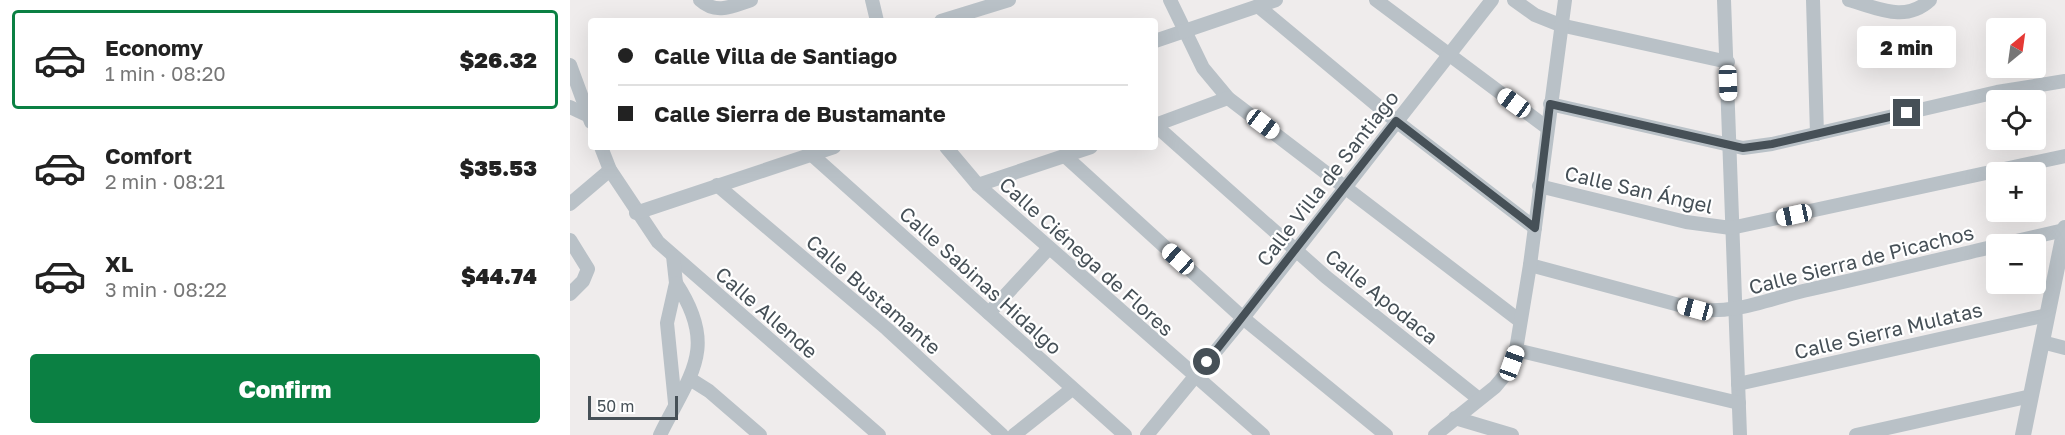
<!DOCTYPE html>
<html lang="en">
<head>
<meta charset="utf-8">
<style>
  body { margin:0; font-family:"Golos Text",sans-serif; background:#f2f2f2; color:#222; height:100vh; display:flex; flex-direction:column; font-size:22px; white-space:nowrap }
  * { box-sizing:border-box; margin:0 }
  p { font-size:20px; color:#767676 }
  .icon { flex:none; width:33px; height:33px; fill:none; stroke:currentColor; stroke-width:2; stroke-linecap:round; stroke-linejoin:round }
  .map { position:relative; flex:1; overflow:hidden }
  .panel { display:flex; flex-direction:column; background:#fff; width:570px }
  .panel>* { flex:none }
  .guide { position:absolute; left:18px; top:18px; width:570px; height:132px; border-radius:6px; box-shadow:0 6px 24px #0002; display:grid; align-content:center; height:132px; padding:0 30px; background:#fff }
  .needle { width:39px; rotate:29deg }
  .tools { position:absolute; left:1416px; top:18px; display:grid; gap:12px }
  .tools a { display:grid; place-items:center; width:60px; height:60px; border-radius:6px; background:#fff; box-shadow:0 6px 24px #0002; font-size:30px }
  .scale { position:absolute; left:18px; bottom:15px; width:90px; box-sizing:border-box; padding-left:6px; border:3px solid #465057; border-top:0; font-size:16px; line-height:21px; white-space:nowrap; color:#465057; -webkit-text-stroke:4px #fff; paint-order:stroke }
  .end { position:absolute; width:27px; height:27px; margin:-14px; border:8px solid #465057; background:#fff; box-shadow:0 0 0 3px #fff }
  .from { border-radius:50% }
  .bubble { position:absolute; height:42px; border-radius:6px; background:#fff; box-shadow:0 6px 24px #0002; font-size:20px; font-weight:800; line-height:42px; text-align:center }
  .car { position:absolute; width:18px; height:36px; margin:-18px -9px; border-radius:8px; box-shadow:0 0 4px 2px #0007; background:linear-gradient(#fff 24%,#345 0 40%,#fff 0 76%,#345 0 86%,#fff 0) }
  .guide b { display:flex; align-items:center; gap:21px; height:57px; font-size:22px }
  .guide b+b { border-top:2px solid #e0e0e0 }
  .guide i { width:15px; height:15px; background:#222 }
  ul { padding:10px 0 0; list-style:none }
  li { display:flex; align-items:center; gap:18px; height:99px; margin:0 12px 9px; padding:0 18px; border:3px solid transparent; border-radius:6px }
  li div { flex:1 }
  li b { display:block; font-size:22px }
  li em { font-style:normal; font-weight:800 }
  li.current { border-color:#0b8043 }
  li>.icon { width:54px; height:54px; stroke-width:1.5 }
  .cta { display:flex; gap:12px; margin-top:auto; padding:12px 30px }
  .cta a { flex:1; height:69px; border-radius:6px; background:#0b8043; color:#fff; font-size:24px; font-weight:800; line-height:69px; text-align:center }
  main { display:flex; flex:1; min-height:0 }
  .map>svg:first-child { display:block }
</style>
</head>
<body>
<main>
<section class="panel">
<ul>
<li class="current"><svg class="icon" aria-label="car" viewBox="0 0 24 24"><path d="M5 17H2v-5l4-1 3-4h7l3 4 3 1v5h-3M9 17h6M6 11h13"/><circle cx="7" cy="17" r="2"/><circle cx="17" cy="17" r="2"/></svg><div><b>Economy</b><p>1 min · 08:20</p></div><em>$26.32</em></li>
<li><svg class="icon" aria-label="car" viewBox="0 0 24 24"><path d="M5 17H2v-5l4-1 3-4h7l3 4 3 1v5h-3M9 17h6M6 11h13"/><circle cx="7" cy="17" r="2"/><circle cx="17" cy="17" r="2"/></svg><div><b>Comfort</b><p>2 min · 08:21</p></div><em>$35.53</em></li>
<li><svg class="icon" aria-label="car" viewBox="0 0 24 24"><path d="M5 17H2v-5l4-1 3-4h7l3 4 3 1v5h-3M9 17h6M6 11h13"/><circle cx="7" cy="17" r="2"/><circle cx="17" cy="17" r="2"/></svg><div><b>XL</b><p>3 min · 08:22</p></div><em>$44.74</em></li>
</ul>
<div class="cta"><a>Confirm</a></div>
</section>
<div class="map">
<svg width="1495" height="435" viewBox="0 0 1495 435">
  <rect width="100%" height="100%" fill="#efecec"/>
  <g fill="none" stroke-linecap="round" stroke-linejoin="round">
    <g stroke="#b9c1c7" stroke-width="14">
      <path d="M130 0C146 15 163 6 181 0"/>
      <path d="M302 0 307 21"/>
      <path d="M600 0 633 68 658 98 950 321"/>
      <path d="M806 0 976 127"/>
      <path d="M944 0 965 15 990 25 1158 62"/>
      <path d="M1154 0 1170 435"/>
      <path d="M1243 0 1247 134"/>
      <path d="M1279 0C1308 8 1335 23 1360 0"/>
      <path d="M688 6 826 121 965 228"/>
      <path d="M371 21 439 0"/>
      <path d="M585 41 706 0"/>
      <path d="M0 65 21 122"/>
      <path d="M980 104 1173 148 1202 144 1427 92 1495 81"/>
      <path d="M0 107 19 116"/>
      <path d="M585 125 756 277 909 399"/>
      <path d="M585 125 658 98"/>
      <path d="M31 147 40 170 88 242 309 435"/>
      <path d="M376 147 408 185 693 435"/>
      <path d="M241 154 555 435"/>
      <path d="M495 156 673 318 816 435"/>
      <path d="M147 185 317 329 432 435"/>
      <path d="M408 185 521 147"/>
      <path d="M969 186 1116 222 1161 228 1495 156"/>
      <path d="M0 204 40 170"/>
      <path d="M66 213 264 147"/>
      <path d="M0 240 18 269 13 281 0 294"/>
      <path d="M1433 244 1494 230"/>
      <path d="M103 256 106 283 97 323 105 403"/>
      <path d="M960 265 1124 309C1163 315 1196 300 1233 291 1297 277 1362 261 1426 246"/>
      <path d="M419 313 479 248"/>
      <path d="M1472 342 1495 348"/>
      <path d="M946 350 1169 403"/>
      <path d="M120 379 139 391 190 435"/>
      <path d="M1168 384 1477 315"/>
      <path d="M885 418 942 435"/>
      <path d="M90 435C120 374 149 348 106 283"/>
      <path d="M444 435 502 389"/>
      <path d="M577 435 673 318 922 0"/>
      <path d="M865 435 925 387 935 375 946 350 960 265 995 0"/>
      <path d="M1286 435 1461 396"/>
    </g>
    <path stroke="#b9c1c7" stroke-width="16" d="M1453 435 1495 228"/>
  </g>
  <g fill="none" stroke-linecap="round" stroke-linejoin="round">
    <path stroke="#465057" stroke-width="8" d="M637 362 826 121 965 228 980 104 1173 148 1202 144 1337 113"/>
  </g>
  <g text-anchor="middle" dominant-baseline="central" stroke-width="4.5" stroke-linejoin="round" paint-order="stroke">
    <g font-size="20" fill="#465057" stroke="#fff">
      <text transform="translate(757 178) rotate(-52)">Calle Villa de Santiago</text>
      <text transform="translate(1069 189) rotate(13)">Calle San Ángel</text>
      <text transform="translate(517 256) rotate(42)">Calle Ciénega de Flores</text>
      <text transform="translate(1291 259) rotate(-14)">Calle Sierra de Picachos</text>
      <text transform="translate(411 280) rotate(42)">Calle Sabinas Hidalgo</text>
      <text transform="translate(304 294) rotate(41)">Calle Bustamante</text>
      <text transform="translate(812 296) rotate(39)">Calle Apodaca</text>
      <text transform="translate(197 312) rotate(41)">Calle Allende</text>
      <text transform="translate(1318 330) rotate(-13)">Calle Sierra Mulatas</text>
    </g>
  </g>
</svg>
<div class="tools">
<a><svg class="needle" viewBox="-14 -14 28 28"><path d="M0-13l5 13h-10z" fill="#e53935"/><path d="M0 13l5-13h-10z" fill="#767676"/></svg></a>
<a><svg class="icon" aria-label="locate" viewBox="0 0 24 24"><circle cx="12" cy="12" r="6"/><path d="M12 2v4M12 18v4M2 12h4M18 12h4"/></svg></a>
<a>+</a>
<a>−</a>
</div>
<div class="scale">50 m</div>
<i class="end from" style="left:637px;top:362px"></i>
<i class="end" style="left:1337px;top:113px"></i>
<div class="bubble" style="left:1287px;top:26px;width:99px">2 min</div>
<i class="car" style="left:1158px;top:83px;rotate:178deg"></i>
<i class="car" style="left:944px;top:103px;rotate:306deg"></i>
<i class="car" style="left:693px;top:124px;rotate:127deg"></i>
<i class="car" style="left:1224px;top:215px;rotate:258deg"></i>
<i class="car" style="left:608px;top:259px;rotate:312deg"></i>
<i class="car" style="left:1125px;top:309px;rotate:285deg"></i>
<i class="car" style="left:942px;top:363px;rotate:20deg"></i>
<div class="guide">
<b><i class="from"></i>Calle Villa de Santiago</b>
<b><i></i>Calle Sierra de Bustamante</b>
</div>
</div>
</main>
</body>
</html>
